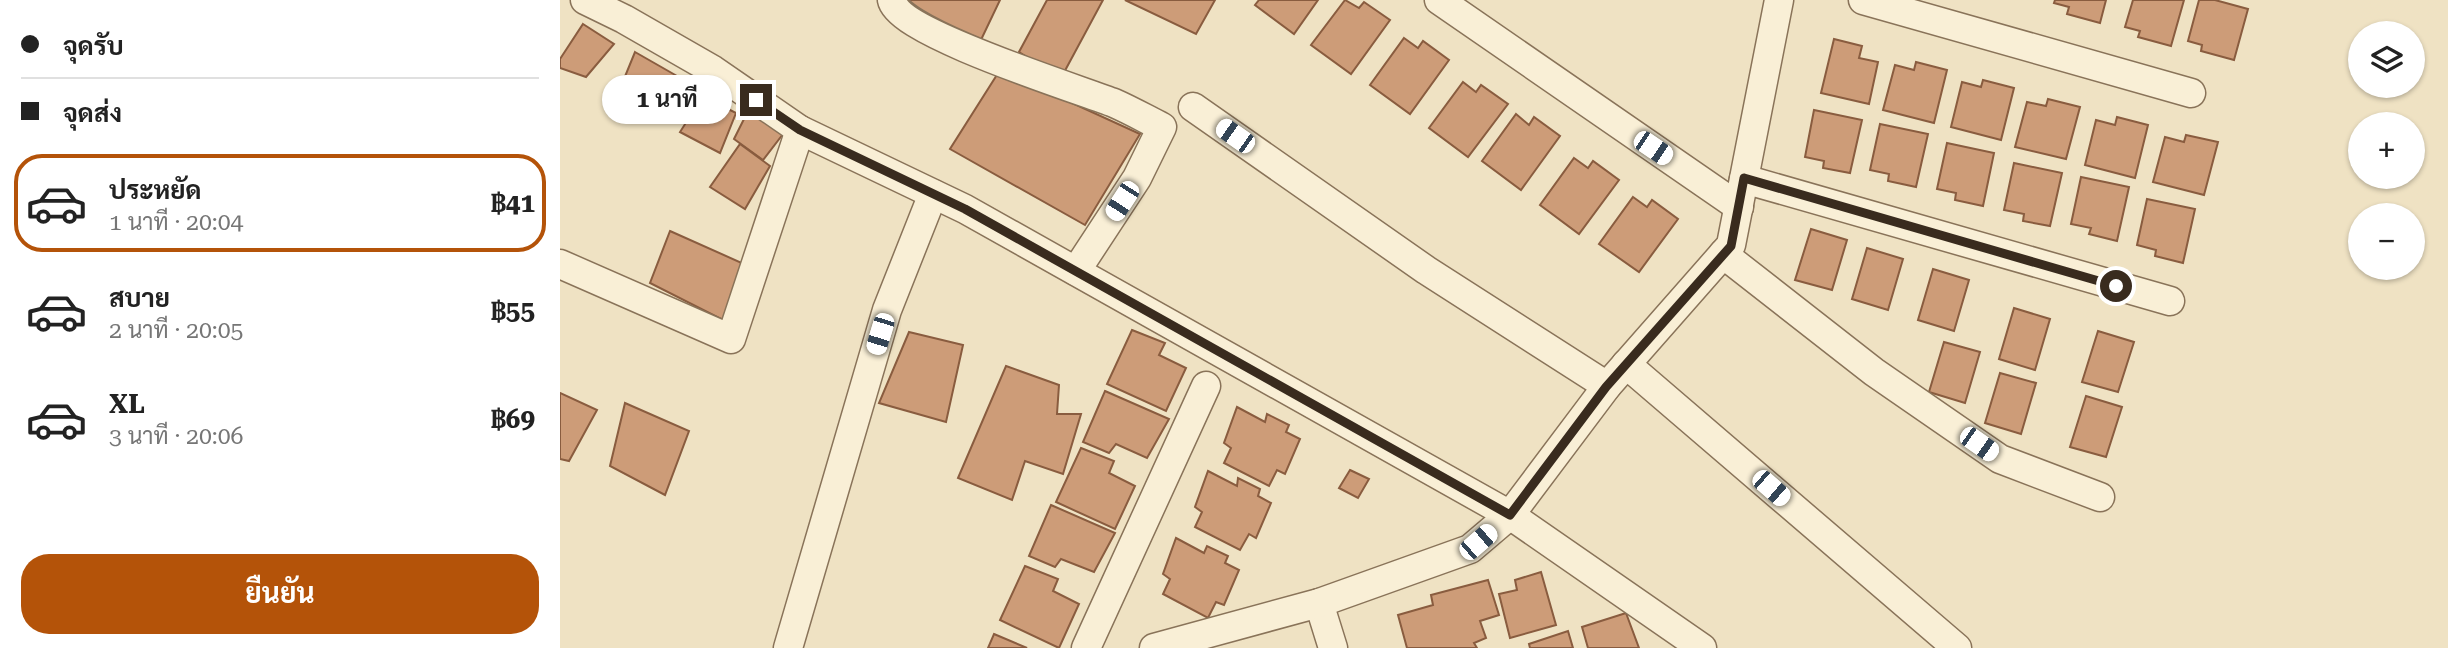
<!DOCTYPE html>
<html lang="th">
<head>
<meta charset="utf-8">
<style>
  body { margin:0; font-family:"Roboto Serif",Sarabun,serif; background:#f2f2f2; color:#222; height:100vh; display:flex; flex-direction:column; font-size:26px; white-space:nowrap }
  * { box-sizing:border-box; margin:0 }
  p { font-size:23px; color:#767676 }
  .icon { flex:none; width:38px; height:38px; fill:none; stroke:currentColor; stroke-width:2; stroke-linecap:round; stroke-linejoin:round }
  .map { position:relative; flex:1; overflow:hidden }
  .drawer { display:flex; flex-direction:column; background:#fff; width:560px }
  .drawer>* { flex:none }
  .hud { display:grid; align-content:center; height:154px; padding:0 21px; background:#fff }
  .buttons { position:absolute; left:1788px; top:21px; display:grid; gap:14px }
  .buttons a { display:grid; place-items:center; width:77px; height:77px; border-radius:50%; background:#fff; box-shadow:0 2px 5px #0004; font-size:35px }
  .end { position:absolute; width:32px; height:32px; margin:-16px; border:9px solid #392b1e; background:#fff; box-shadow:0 0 0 4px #fff }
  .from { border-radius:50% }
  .bubble { position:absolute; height:49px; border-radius:24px; background:#fff; box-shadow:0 2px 5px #0004; font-size:23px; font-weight:700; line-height:49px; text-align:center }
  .car { position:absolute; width:21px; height:42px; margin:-21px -10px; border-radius:9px; box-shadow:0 0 5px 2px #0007; background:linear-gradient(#fff 24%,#345 0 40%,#fff 0 76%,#345 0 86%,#fff 0) }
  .hud b { display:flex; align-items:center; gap:24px; height:66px; font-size:26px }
  .hud b+b { border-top:2px solid #e0e0e0 }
  .hud i { width:18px; height:18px; background:#222 }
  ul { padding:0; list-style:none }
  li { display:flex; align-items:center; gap:21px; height:98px; margin:0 14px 10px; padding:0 7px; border:4px solid transparent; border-radius:28px }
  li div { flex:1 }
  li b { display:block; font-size:26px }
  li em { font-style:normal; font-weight:700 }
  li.current { border-color:#b45309 }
  li>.icon { width:63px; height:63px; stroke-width:1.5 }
  .button { display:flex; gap:14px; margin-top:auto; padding:14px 21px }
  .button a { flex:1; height:80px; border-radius:28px; background:#b45309; color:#fff; font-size:28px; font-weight:700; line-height:80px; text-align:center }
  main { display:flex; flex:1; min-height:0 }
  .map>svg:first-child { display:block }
</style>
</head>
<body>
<main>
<section class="drawer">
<div class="hud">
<b><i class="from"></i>จุดรับ</b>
<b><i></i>จุดส่ง</b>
</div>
<ul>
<li class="current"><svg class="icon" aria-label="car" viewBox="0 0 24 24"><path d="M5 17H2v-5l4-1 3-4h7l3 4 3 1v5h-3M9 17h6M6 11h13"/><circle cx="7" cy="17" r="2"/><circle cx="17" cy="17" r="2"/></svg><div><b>ประหยัด</b><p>1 นาที · 20:04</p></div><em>฿41</em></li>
<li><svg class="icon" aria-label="car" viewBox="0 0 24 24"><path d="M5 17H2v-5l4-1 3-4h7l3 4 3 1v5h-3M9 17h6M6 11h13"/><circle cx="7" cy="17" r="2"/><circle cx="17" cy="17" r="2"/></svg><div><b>สบาย</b><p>2 นาที · 20:05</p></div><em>฿55</em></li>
<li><svg class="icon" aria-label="car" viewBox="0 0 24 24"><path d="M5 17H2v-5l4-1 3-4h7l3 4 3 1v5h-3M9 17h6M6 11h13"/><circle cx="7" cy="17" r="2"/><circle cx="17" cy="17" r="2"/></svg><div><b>XL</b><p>3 นาที · 20:06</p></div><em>฿69</em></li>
</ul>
<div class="button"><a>ยืนยัน</a></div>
</section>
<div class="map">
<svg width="1888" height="648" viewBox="0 0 1888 648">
  <rect width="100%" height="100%" fill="#efe2c3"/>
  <g fill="#cd9c78" stroke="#895c3f" stroke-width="2">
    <path d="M343 0H440L419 44Z"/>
    <path d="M487 0H543L501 78 459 52Z"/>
    <path d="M565 0H655L636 34Z"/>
    <path d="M699 0H758L734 34 695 5Z"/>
    <path d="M785 0 799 8 804 2 830 20 791 74 751 45Z"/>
    <path d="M1495 0H1546L1540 23 1507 14 1509 7 1494 3Z"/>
    <path d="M1573 0H1624L1611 46 1578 37 1580 31 1565 27Z"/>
    <path d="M1639 0H1655L1688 9 1674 60 1641 51 1642 45 1628 41Z"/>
    <path d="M23 24 54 44 26 77 0 68V59Z"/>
    <path d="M844 38 858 48 863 41 889 60 850 114 810 85Z"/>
    <path d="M1274 39 1302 46 1299 58 1318 62 1309 104 1261 93Z"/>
    <path d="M75 52 124 80 100 118 57 96Z"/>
    <path d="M1356 62 1387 70 1374 123 1323 110 1335 65 1354 70Z"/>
    <path d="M440 70 580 134 525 225 390 149Z"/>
    <path d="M1423 80 1454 88 1441 140 1391 127 1402 82 1421 87Z"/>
    <path d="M903 82 916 92 921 85 948 104 908 157 869 128Z"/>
    <path d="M143 96 176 113 160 153 120 132Z"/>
    <path d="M1488 99 1520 107 1506 159 1455 147 1467 102 1486 106Z"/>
    <path d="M189 109 223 134 203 160 174 139Z"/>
    <path d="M1254 110 1302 120 1290 173 1263 168 1264 161 1245 157Z"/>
    <path d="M956 114 969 125 974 117 1000 136 961 190 922 161Z"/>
    <path d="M1557 117 1588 125 1575 178 1525 165 1536 120 1555 125Z"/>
    <path d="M1320 124 1368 134 1356 187 1328 181 1329 174 1310 170Z"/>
    <path d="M1626 135 1658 142 1644 195 1593 182 1605 137 1624 142Z"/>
    <path d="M1387 143 1434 153 1423 206 1395 200 1396 193 1377 189Z"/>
    <path d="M180 144 210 166 185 209 150 187Z"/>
    <path d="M1014 158 1028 168 1033 161 1059 180 1019 234 980 205Z"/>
    <path d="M1454 163 1502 173 1490 226 1463 221 1464 214 1444 210Z"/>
    <path d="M1521 177 1569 187 1557 241 1529 234 1531 228 1511 224Z"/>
    <path d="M1073 197 1087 207 1092 200 1118 219 1079 272 1039 244Z"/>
    <path d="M1587 199 1635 209 1623 263 1595 256 1596 250 1577 245Z"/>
    <path d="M1251 229 1287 240 1272 290 1235 280Z"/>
    <path d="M110 231 184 264 167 322 90 283Z"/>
    <path d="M1307 248 1343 259 1328 310 1292 299Z"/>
    <path d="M1373 269 1409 280 1394 331 1358 320Z"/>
    <path d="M1454 308 1490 319 1475 370 1439 359Z"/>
    <path d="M572 330 605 343 599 355 626 368 606 411 547 384Z"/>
    <path d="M1538 331 1574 342 1558 392 1522 382Z"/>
    <path d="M349 332 403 345 386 422 319 403Z"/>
    <path d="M1384 342 1420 352 1405 403 1369 392Z"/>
    <path d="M446 366 499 385 497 414H521L503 474 465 461 452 500 398 478Z"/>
    <path d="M1440 373 1476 383 1461 434 1425 423Z"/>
    <path d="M545 391 609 419 587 458 556 444 549 453 523 442Z"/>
    <path d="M0 393 37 410 9 461 0 459Z"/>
    <path d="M1526 396 1562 407 1546 457 1510 447Z"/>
    <path d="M65 403 129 431 105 495 50 466Z"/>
    <path d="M677 407 705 422 707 414 729 425 726 432 740 439 725 474 717 470 709 486 664 463 671 448 664 443Z"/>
    <path d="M521 448 554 461 549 473 575 486 555 529 496 502Z"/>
    <path d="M790 470 809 479 798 498 779 488Z"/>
    <path d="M648 471 677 486 678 478 700 489 698 496 711 503 696 538 689 534 680 550 635 527 642 512 635 507Z"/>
    <path d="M491 505 555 533 534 572 501 559 495 567 469 556Z"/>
    <path d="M616 538 644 553 647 546 668 556 665 563 679 570 664 605 656 602 648 618 603 594 610 579 603 574Z"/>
    <path d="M465 566 498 579 493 591 519 604 499 648 440 620Z"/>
    <path d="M981 572 996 625 950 638 939 594 957 590 955 580Z"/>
    <path d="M928 580 939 615 920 621 926 638 914 643 917 648H847L838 615 873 605 871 595Z"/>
    <path d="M1066 613 1079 648H1028L1022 627Z"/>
    <path d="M1008 631 1013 648H970L969 644Z"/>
    <path d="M434 634 467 648H428Z"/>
  </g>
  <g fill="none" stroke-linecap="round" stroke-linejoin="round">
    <defs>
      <g id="street">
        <path d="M25 0 64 19 153 70 240 130 405 209 950 515 1142 648"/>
        <path d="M332 0C338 33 518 89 554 103 570 110 586 119 602 127L577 178 516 271"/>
        <path d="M879 0 1179 207"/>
        <path d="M1303 0 1631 93"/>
        <path d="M633 107 866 270 1047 386"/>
        <path d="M1184 179 1610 301"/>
        <path d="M1163 254 1314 372 1440 459 1540 497"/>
        <path d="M0 264 171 339 240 130"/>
        <path d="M1066 364 1397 648"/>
        <path d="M759 603 773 648"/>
        <path d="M228 648 327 310 373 194"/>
        <path d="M526 648 646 386"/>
        <path d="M594 648 759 603 910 549 950 515 1047 386 1171 245 1219 0"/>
      </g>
    </defs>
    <use href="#street" stroke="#897359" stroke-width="31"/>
    <use href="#street" stroke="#f9efd6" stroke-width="28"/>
  </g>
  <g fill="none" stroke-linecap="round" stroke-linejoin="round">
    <path stroke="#392b1e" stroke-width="9" d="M196 100 240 130 405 209 950 515 1046 387 1171 246 1184 178 1556 286"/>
  </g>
</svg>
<div class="buttons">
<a><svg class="icon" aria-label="layers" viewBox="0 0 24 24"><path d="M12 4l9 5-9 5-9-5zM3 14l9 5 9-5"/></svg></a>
<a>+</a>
<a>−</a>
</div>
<i class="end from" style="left:1556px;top:286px"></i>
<i class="end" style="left:196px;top:100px"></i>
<div class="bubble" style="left:42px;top:75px;width:130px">1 นาที</div>
<i class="car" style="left:675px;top:136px;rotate:305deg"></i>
<i class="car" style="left:1093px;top:148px;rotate:124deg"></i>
<i class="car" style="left:562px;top:201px;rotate:213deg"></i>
<i class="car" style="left:320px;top:334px;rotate:197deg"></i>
<i class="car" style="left:1419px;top:444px;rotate:125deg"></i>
<i class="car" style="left:1211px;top:488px;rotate:131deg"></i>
<i class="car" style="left:918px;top:542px;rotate:49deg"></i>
</div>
</main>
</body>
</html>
